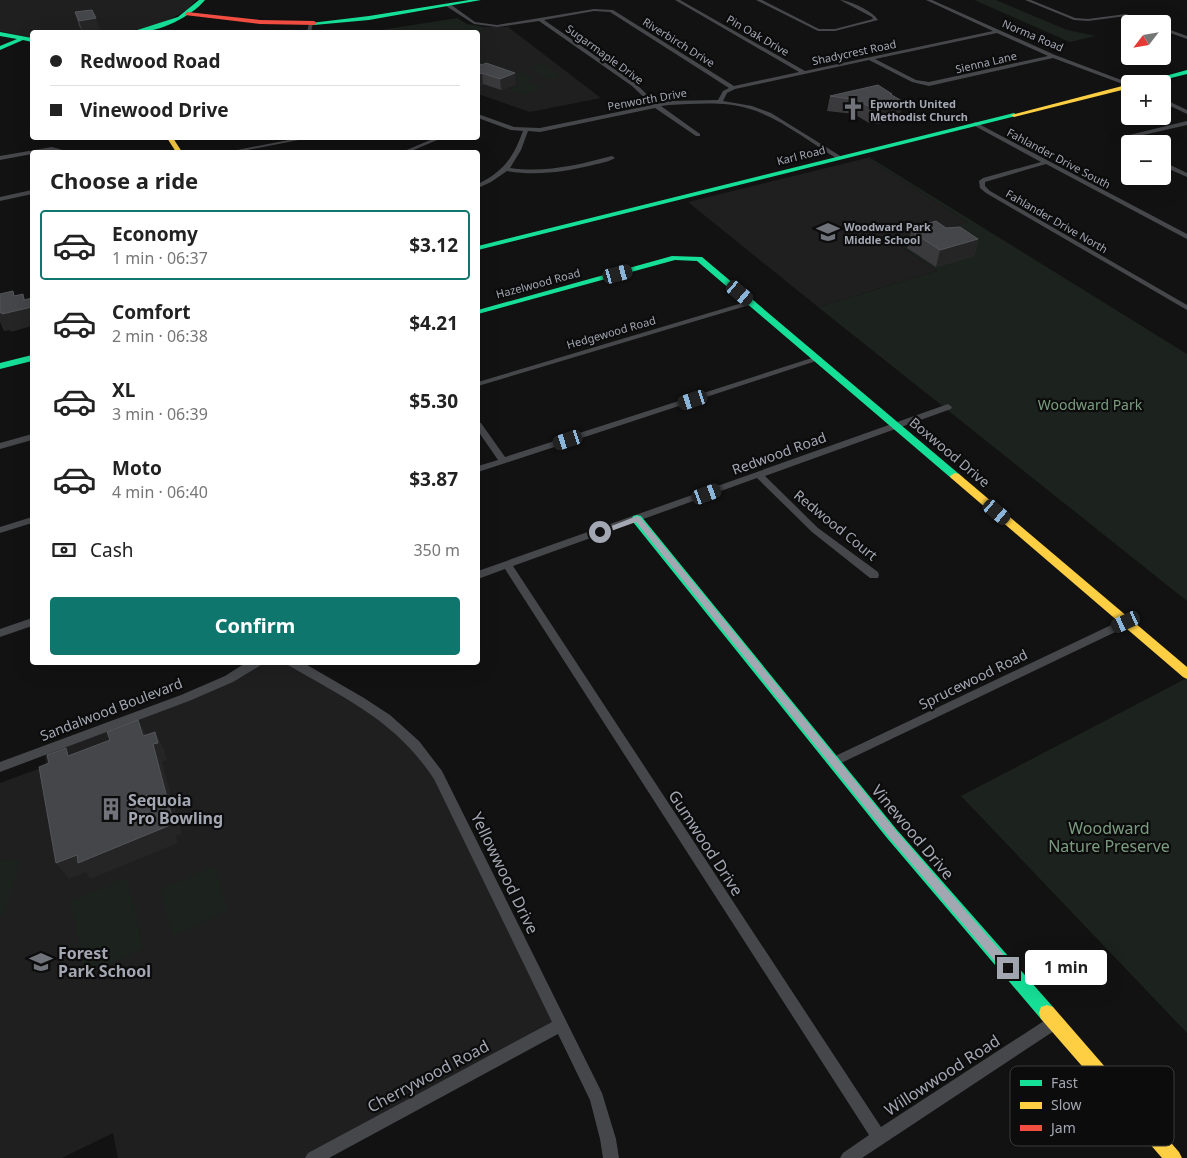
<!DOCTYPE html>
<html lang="en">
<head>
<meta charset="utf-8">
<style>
  body { margin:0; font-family:"Noto Sans",sans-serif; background:#f2f2f2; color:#222; height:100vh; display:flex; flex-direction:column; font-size:19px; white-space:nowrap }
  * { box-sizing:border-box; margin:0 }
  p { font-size:16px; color:#767676 }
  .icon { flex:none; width:28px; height:28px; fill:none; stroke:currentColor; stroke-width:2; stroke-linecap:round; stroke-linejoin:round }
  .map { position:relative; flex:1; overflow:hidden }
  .drawer { position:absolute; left:30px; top:150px; width:450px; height:515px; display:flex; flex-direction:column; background:#fff; border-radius:5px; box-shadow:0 5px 20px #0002 }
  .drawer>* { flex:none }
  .guide { position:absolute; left:30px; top:30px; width:450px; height:110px; border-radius:5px; box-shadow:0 5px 20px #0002; display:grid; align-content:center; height:110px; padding:0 20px; background:#fff }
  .needle { width:32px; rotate:239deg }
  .tools { position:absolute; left:1121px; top:15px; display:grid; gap:10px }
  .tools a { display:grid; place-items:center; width:50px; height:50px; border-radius:5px; background:#fff; box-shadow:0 5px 20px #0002; font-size:25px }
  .end { position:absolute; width:22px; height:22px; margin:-11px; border:6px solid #a3a7b2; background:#111; box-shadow:0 0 0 2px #111 }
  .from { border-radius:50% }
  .bubble { position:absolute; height:35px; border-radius:5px; background:#fff; box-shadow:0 5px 20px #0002; font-size:16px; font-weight:700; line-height:35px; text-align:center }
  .car { position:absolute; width:15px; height:30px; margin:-15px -8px; border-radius:6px; box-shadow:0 0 4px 1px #0007; background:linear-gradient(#222 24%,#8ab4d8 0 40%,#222 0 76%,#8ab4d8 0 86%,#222 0) }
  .guide b { display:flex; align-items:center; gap:18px; height:48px; font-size:19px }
  .guide b+b { border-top:1px solid #e0e0e0 }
  .guide i { width:12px; height:12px; background:#222 }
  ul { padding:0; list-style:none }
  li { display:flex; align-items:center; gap:15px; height:70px; margin:0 10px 8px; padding:0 10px; border:2px solid transparent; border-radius:5px }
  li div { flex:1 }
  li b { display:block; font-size:19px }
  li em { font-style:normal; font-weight:700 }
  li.current { border-color:#0f766e }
  li>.icon { width:45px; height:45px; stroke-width:1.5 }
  h2 { padding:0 20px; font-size:22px; line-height:60px }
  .pay { display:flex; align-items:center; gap:12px; height:55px; padding:0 20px; font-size:19px }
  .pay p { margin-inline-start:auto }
  .cta { display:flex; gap:10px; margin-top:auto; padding:10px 20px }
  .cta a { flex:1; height:58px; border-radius:5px; background:#0f766e; color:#fff; font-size:20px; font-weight:700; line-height:58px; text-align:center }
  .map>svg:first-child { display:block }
</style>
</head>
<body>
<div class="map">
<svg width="1187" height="1158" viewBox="0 0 1187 1158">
  <rect width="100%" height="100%" fill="#121212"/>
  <g fill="#1f1f20">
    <path d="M0 0H196L187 10 167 21 136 30 121 32H32V38L0 31Z"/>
    <path d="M485 27H508L601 98 530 112 478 94V33Z"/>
    <path d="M867 158 968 222 896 243 937 271 818 307 688 202Z"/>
    <path d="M257 663H290L415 738 562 1024 310 1158H118L113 1133 62 1158H0V783L46 766 45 750 197 694Z"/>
  </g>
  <g fill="#1c221d">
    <path d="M974 0H996L1067 30 1096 36 1070 42Z"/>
    <path d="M457 18 467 24 485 27 478 33 368 32Z"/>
    <path d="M478 59 534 78 527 82 543 87 526 95 510 89 523 83 492 73 478 71Z"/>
    <path d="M544 64 560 76 545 79 529 66Z"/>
    <path d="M869 157 1187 354V601L818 307 937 271 895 242 968 222 867 158Z"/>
    <path d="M1187 678V1033L961 796Z"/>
    <path d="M21 859 4 913 0 917V861Z"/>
    <path d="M214 866 228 911 173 936 160 890Z"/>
    <path d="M127 878 143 949 84 975 71 901Z"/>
  </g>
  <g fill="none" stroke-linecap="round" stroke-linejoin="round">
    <g fill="#46474a" fill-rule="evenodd">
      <path d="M675 0H680L805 71 993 31 926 0H932L1055 55 1132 84H1130V87L1128 86 1053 58 929 86 912 82 869 60 735 89 727 93 723 101 752 106 771 113 842 157V159H838C811 143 780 118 750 109 724 101 696 104 669 105L661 106 700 134V136H696L655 108 540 132 528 131 521 150 510 168C545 173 578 165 612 156L615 158C609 162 600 163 593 165 564 172 536 176 507 171L491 182 478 188V184C504 171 513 158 523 131L511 130 478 118V114L514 127 540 128 652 105 632 86 539 21 497 27 474 24 446 6V4H450L475 22 497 25 594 9 613 10 734 86 799 72ZM594 11 610 12 729 88 723 91 718 100 669 101 657 104 636 84 544 20ZM997 33 1048 56 929 82 916 80 875 59Z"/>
      <path d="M756 0H762L819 29H835L873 19 872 17 840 0C849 0 874 12 878 20L835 31H818Z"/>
      <path d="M1025 0H1031L1075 18 1088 19 1126 14 1154 24H1147L1126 16 1088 21 1074 20Z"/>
      <path d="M311 22 313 23 311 32H307L309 23Z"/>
      <path d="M1162 27 1187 36V39L1162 30Z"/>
      <path d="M1162 98 1187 110V114L1162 102Z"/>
      <path d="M1187 121V125L1126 139 1127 142 1130 144V149L1121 143V137Z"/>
      <path d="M975 122 1187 234V239L1185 238 1046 164 985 182V186L990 191 1187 305V310L986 193 980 188 979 181 983 178 1041 162 973 125 972 124Z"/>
      <path d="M299 138H309L237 152H227Z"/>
      <path d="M435 138H442L409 152H402Z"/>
      <path d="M52 147 70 152 52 151 32 152V154L0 160V156Z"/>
      <path d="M1162 161 1187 173V177L1162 166Z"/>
      <path d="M32 190V194L0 201V197Z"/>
      <path d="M749 301H755L756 303 478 386V382Z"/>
      <path d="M815 357H821L822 359 478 472V466L498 460 478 431V422L481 423 505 457Z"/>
      <path d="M948 404 952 407 951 409 765 476 818 528 878 572 879 575 878 578H870L812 532 757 478 513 566 881 1127 1050 1017 1055 1015 1060 1017 1062 1022 1060 1027 862 1158H840L843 1153 869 1135 505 569 478 579V571Z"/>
      <path d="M32 434V440L0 449V443Z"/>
      <path d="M32 517V523L0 533V527Z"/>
      <path d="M32 618V626L0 637V629Z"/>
      <path d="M1126 618 1130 619 1131 622 1130 625 837 765 833 767 829 765 827 762 829 759Z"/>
      <path d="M247 662H262L261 665 233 682 189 701 0 772V762L181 695 225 676Z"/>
      <path d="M287 662H302L364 698 390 715 419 741 442 771 602 1093 616 1139 619 1158H603L600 1139 590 1100 558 1034 329 1158H305L308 1153 552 1022 434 779C396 721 346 699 288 665Z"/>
    </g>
    <g fill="#16e098" fill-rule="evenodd">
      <path d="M199 0H205C190 18 154 35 131 32L178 17Z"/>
      <path d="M469 0H481L369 20 314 25 311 23 369 16Z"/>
      <path d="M0 32 32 38V42L23 40 0 50V46L17 39 0 36Z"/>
      <path d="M1187 70V74L1147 84H1136Z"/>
      <path d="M1014 113 1017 115 1016 116 478 250V246Z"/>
      <path d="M672 256 702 257 959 474 960 476 959 478H951L697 261 675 260 478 314V310Z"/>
      <path d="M32 355V361L0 369V363Z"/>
      <path d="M637 515 641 516 897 830 1053 1007 1055 1013 1053 1019 1047 1021 1041 1019 887 838 633 522 632 519 633 516Z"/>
    </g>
    <g fill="#ffcf43" fill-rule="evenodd">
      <path d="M1130 84V88L1014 117 1011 115Z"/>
      <path d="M167 138H173L182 152H176Z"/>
      <path d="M955 473 959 474 1187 667V679L1183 677 951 478 950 476Z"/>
      <path d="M1047 1005 1053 1007 1179 1152 1182 1158H1162L1041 1019 1039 1013 1041 1007Z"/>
    </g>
    <path fill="#f24e42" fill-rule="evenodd" d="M187 12 260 20 314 21 317 23 314 25 260 24 185 15Z"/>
  </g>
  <g fill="#3a3a3d">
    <path d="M75 12 101 32H83L79 26Z"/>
    <path d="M478 63 516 84 501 90 483 84 478 87Z"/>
    <path d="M892 95 902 104 899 119 877 124 873 122 869 123 854 114 827 111 830 96Z"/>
    <path d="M919 226 946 228 978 239 974 256 936 267 907 248 911 231 918 229Z"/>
  </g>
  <g fill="#252526">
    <path d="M96 18 101 32H83L79 21Z"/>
    <path d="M482 73 483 84 478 87V75Z"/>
    <path d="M515 73 516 84 501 90 500 79Z"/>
    <path d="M890 94H892L890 107 899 102 902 101 899 119 877 124 880 109Z"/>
    <path d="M876 107 873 122 869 123 872 108Z"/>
    <path d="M978 239 974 256 936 267 940 250Z"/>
    <path d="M13 291 21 310 24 300 23 294 29 308 32 307V326L11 332 10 330 4 331 0 322V313Z"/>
    <path d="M138 720 148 738 143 736Z"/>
    <path d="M155 732 164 749 167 760 162 762 182 834 176 836 178 843 90 879 86 872 69 879 56 863 153 744Z"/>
  </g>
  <g fill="#454649" stroke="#54555a">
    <path d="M92 10 96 18 79 21 75 12Z"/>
    <path d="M478 63 482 65 486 63 515 73 500 79 482 73 478 75Z"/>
    <path d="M878 85 892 94H890L902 101 899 102 902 104 880 109 876 107 872 108 857 100 830 96Z"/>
    <path d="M936 221 946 228 960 227 978 239 940 250 911 231 923 228 919 226Z"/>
    <path d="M13 291 14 296 23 294 24 300 32 298V307L2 314V312L0 313V294Z"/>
    <path d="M138 720 143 736 155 732 158 743 153 744 172 817 167 819 168 826 78 863 77 855 56 863 39 767 49 763 47 755 66 748 68 756 110 740 107 732Z"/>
  </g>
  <path fill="#a3a7b2" d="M637 516 640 517 896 831 1012 964 1014 968 1012 972 1008 974 1004 972 889 837 636 522 600 535 596 532Z"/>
  <defs>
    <symbol id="church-bare" viewBox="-9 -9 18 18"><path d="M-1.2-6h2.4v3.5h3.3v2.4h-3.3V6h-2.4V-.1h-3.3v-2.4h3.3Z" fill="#70737a" stroke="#0c0c0d" stroke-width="2.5" paint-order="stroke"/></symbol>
    <symbol id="school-bare" viewBox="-9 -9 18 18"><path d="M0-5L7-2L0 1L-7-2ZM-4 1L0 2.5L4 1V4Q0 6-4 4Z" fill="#70737a" stroke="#0c0c0d" stroke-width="2.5" paint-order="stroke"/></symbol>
    <symbol id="building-bare" viewBox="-9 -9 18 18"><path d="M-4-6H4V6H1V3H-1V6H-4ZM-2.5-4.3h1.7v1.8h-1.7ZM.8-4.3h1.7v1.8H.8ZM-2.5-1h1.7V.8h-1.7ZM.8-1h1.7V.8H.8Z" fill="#70737a" stroke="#0c0c0d" stroke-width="2.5" paint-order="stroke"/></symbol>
  </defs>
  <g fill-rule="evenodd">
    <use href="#church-bare" x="837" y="93" width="32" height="32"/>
    <use href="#school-bare" x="812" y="216" width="32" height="32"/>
    <use href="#building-bare" x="95" y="793" width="32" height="32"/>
    <use href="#school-bare" x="25" y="946" width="32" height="32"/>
  </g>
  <g text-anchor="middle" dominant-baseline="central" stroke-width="4.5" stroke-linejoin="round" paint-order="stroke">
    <g font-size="11" fill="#a3a7b2" stroke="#0c0c0d">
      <text transform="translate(758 35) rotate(30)">Pin Oak Drive</text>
      <text transform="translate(1033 35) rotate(23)">Norma Road</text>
      <text transform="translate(679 42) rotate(32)">Riverbirch Drive</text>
      <text transform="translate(854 52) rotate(-12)">Shadycrest Road</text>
      <text transform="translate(605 54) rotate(36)">Sugarmaple Drive</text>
      <text transform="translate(986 62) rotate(-13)">Sienna Lane</text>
      <text transform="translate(647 99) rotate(-10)">Penworth Drive</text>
      <text transform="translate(801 155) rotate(-14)">Karl Road</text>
      <text transform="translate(1059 158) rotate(28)">Fahlander Drive South</text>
      <text transform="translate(1057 221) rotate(30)">Fahlander Drive North</text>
      <text transform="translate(538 283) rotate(-15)">Hazelwood Road</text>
      <text transform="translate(611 332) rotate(-16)">Hedgewood Road</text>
    </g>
    <g font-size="11" font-weight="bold" fill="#a3a7b2" stroke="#0c0c0d" text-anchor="start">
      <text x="870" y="103">Epworth United<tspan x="870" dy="13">Methodist Church</tspan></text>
      <text x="844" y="226">Woodward Park<tspan x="844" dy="13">Middle School</tspan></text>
    </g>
    <g font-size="14" fill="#7b9d7f" stroke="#0c0c0d">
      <text x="1090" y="404">Woodward Park</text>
    </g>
    <g font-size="14" fill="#a3a7b2" stroke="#0c0c0d">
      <text transform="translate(950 452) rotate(40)">Boxwood Drive</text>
      <text transform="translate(779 453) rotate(-20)">Redwood Road</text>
      <text transform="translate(836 525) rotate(39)">Redwood Court</text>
      <text transform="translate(973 679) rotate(-26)">Sprucewood Road</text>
      <text transform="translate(111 709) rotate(-21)">Sandalwood Boulevard</text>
    </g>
    <g font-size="16" font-weight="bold" fill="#a3a7b2" stroke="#0c0c0d" text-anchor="start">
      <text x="128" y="800">Sequoia<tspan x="128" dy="18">Pro Bowling</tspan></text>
      <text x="58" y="953">Forest<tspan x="58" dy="18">Park School</tspan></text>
    </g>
    <g font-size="16" fill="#7b9d7f" stroke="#0c0c0d">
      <text x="1109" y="828">Woodward<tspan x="1109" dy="18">Nature Preserve</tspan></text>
    </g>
    <g font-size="16" fill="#a3a7b2" stroke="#0c0c0d">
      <text transform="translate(913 832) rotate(50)">Vinewood Drive</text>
      <text transform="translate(706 843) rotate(57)">Gumwood Drive</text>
      <text transform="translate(505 873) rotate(64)">Yellowwood Drive</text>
      <text transform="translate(942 1075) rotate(-33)">Willowwood Road</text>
      <text transform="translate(428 1076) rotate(-28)">Cherrywood Road</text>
    </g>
  </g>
  <rect x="1010" y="1066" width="164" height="80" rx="8" fill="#0c0c0d" stroke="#393a3f" stroke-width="1"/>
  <rect x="1020" y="1080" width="22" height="6" fill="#16e098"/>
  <rect x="1020" y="1102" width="22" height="7" fill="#ffcf43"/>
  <rect x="1020" y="1125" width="22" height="6" fill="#f24e42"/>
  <g font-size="14" fill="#a3a7b2">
    <text x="1051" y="1088">Fast</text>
    <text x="1051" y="1110">Slow</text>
    <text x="1051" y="1133">Jam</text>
  </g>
</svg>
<div class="tools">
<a><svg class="needle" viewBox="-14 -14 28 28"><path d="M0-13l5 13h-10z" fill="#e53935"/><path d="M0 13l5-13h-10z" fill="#767676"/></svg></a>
<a>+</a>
<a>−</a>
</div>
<i class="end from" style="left:600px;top:532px"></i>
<i class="end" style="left:1008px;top:968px"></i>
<div class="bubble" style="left:1025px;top:950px;width:82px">1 min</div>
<i class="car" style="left:618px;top:274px;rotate:75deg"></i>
<i class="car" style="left:740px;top:293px;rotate:130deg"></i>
<i class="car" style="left:693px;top:400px;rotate:252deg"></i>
<i class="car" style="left:568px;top:440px;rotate:252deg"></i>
<i class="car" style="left:707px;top:494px;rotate:70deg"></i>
<i class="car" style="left:997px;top:512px;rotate:130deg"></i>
<i class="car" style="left:1126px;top:622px;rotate:245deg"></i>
<div class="guide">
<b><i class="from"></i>Redwood Road</b>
<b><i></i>Vinewood Drive</b>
</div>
<section class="drawer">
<h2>Choose a ride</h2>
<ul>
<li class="current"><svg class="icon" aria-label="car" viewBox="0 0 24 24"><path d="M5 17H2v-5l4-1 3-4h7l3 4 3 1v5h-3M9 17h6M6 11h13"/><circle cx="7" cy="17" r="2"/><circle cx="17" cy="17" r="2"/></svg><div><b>Economy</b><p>1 min · 06:37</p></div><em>$3.12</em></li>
<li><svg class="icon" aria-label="car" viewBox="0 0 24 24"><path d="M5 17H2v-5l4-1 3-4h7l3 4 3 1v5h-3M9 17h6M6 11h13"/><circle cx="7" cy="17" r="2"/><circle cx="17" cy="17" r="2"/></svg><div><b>Comfort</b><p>2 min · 06:38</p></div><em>$4.21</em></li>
<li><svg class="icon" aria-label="car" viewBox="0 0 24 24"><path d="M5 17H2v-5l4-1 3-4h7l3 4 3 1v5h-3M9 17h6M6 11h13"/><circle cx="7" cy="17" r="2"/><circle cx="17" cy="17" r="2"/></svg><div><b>XL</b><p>3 min · 06:39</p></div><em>$5.30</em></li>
<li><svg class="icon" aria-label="car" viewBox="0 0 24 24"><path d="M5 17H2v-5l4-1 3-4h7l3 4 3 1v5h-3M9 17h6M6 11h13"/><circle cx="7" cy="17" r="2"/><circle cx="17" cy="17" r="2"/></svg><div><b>Moto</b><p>4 min · 06:40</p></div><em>$3.87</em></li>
</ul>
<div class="pay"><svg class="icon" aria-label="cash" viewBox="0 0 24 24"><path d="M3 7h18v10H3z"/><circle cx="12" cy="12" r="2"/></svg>Cash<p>350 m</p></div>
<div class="cta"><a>Confirm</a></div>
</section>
</div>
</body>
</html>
